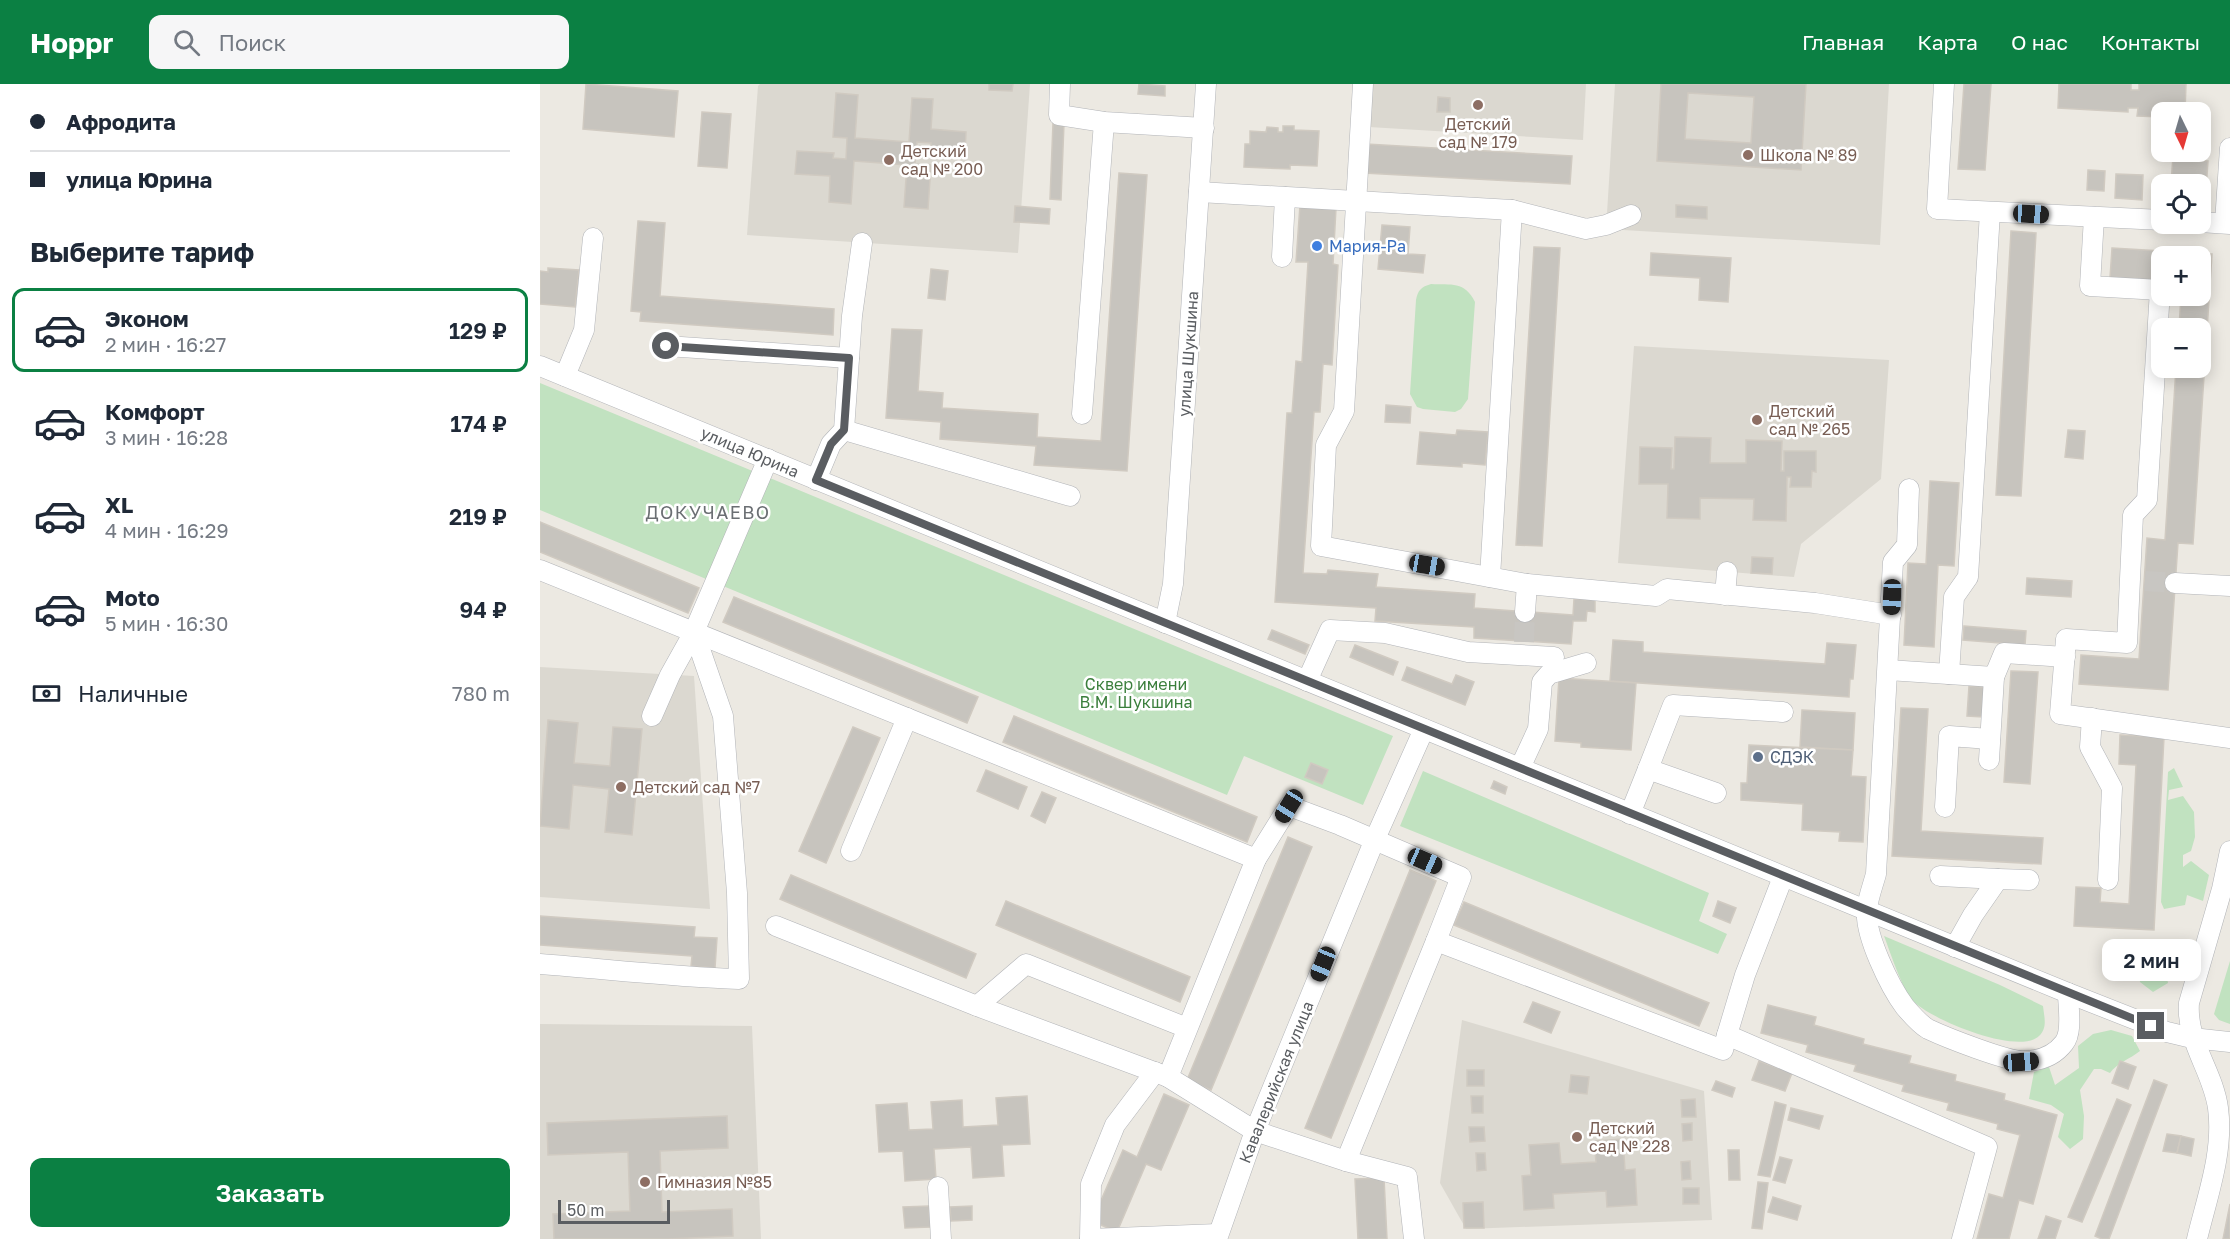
<!DOCTYPE html>
<html lang="ru">
<head>
<meta charset="utf-8">
<style>
  body { margin:0; font-family:"Golos Text",sans-serif; background:#f6f6f7; color:#1f2937; height:100vh; display:flex; flex-direction:column; font-size:22px; white-space:nowrap }
  * { box-sizing:border-box; margin:0 }
  p { font-size:20px; color:#747a83 }
  .icon { flex:none; width:33px; height:33px; fill:none; stroke:currentColor; stroke-width:2; stroke-linecap:round; stroke-linejoin:round }
  .map { position:relative; flex:1; overflow:hidden }
  .details { display:flex; flex-direction:column; background:#fff; width:540px }
  .details>* { flex:none }
  .guide { display:grid; align-content:center; height:132px; padding:0 30px; background:#fff }
  .needle { width:39px; rotate:175deg }
  .buttons { position:absolute; left:1611px; top:18px; display:grid; gap:12px }
  .buttons a { display:grid; place-items:center; width:60px; height:60px; border-radius:12px; background:#fff; box-shadow:0 3px 15px #0003; font-size:30px }
  .scale { position:absolute; left:18px; bottom:15px; width:112px; box-sizing:border-box; padding-left:6px; border:3px solid #5a5d61; border-top:0; font-size:16px; line-height:21px; white-space:nowrap; color:#5a5d61; -webkit-text-stroke:4px #fff; paint-order:stroke }
  .end { position:absolute; width:27px; height:27px; margin:-14px; border:8px solid #5a5d61; background:#fff; box-shadow:0 0 0 3px #fff }
  .from { border-radius:50% }
  .bubble { position:absolute; height:42px; border-radius:12px; background:#fff; box-shadow:0 3px 15px #0003; font-size:20px; font-weight:600; line-height:42px; text-align:center }
  .car { position:absolute; width:18px; height:36px; margin:-18px -9px; border-radius:8px; box-shadow:0 0 4px 2px #0007; background:linear-gradient(#222 24%,#8ab4d8 0 40%,#222 0 76%,#8ab4d8 0 86%,#222 0) }
  .guide b { display:flex; align-items:center; gap:21px; height:57px; font-size:22px }
  .guide b+b { border-top:2px solid #e0e1e3 }
  .guide i { width:15px; height:15px; background:#1f2937 }
  ul { padding:0; list-style:none }
  li { display:flex; align-items:center; gap:18px; height:84px; margin:0 12px 9px; padding:0 18px; border:3px solid transparent; border-radius:12px }
  li div { flex:1 }
  li b { display:block; font-size:22px }
  li em { font-style:normal; font-weight:600 }
  li.current { border-color:#0b8043 }
  li>.icon { width:54px; height:54px; stroke-width:1.5 }
  h2 { padding:0 30px; font-size:27px; line-height:72px }
  .pay { display:flex; align-items:center; gap:15px; height:66px; padding:0 30px; font-size:22px }
  .pay p { margin-inline-start:auto }
  .action { display:flex; gap:12px; margin-top:auto; padding:12px 30px }
  .action a { flex:1; height:69px; border-radius:12px; background:#0b8043; color:#fff; font-size:24px; font-weight:600; line-height:69px; text-align:center }
  header { display:flex; align-items:center; gap:36px; box-sizing:border-box; height:84px; padding:0 30px; background:#0b8043; color:#fff }
  header strong { font-size:28px }
  nav { display:flex; gap:33px; margin-inline-start:auto; font-size:21px }
  .search { width:420px; height:54px; background:#f6f6f7; display:flex; align-items:center; gap:15px; box-sizing:border-box; padding:0 21px; border-radius:12px; color:#747a83; font-size:22px }
  main { display:flex; flex:1; min-height:0 }
  .map>svg:first-child { display:block }
</style>
</head>
<body>
<header>
<strong>Hoppr</strong>
<div class="search"><svg class="icon" aria-label="search" viewBox="0 0 24 24"><circle cx="10" cy="10" r="6"/><path d="M15 15l6 6"/></svg>Поиск</div>
<nav><a>Главная</a><a>Карта</a><a>О нас</a><a>Контакты</a></nav>
</header>
<main>
<section class="details">
<div class="guide">
<b><i class="from"></i>Афродита</b>
<b><i></i>улица Юрина</b>
</div>
<h2>Выберите тариф</h2>
<ul>
<li class="current"><svg class="icon" aria-label="car" viewBox="0 0 24 24"><path d="M5 17H2v-5l4-1 3-4h7l3 4 3 1v5h-3M9 17h6M6 11h13"/><circle cx="7" cy="17" r="2"/><circle cx="17" cy="17" r="2"/></svg><div><b>Эконом</b><p>2 мин · 16:27</p></div><em>129 ₽</em></li>
<li><svg class="icon" aria-label="car" viewBox="0 0 24 24"><path d="M5 17H2v-5l4-1 3-4h7l3 4 3 1v5h-3M9 17h6M6 11h13"/><circle cx="7" cy="17" r="2"/><circle cx="17" cy="17" r="2"/></svg><div><b>Комфорт</b><p>3 мин · 16:28</p></div><em>174 ₽</em></li>
<li><svg class="icon" aria-label="car" viewBox="0 0 24 24"><path d="M5 17H2v-5l4-1 3-4h7l3 4 3 1v5h-3M9 17h6M6 11h13"/><circle cx="7" cy="17" r="2"/><circle cx="17" cy="17" r="2"/></svg><div><b>XL</b><p>4 мин · 16:29</p></div><em>219 ₽</em></li>
<li><svg class="icon" aria-label="car" viewBox="0 0 24 24"><path d="M5 17H2v-5l4-1 3-4h7l3 4 3 1v5h-3M9 17h6M6 11h13"/><circle cx="7" cy="17" r="2"/><circle cx="17" cy="17" r="2"/></svg><div><b>Moto</b><p>5 мин · 16:30</p></div><em>94 ₽</em></li>
</ul>
<div class="pay"><svg class="icon" aria-label="cash" viewBox="0 0 24 24"><path d="M3 7h18v10H3z"/><circle cx="12" cy="12" r="2"/></svg>Наличные<p>780 m</p></div>
<div class="action"><a>Заказать</a></div>
</section>
<div class="map">
<svg width="1690" height="1155" viewBox="0 0 1690 1155">
  <rect width="100%" height="100%" fill="#ece9e2"/>
  <g fill="#dbd8d0">
    <path d="M220 0H490L478 169 207 151 218 2Z"/>
    <path d="M832 0H1046L1043 56 829 43Z"/>
    <path d="M1075 0H1349L1340 161 1066 145Z"/>
    <path d="M1094 262 1349 276 1341 395 1261 460 1254 493 1078 479Z"/>
    <path d="M0 583 154 592 170 825 0 813Z"/>
    <path d="M922 936 1164 1007 1172 1136 926 1145 900 1099Z"/>
    <path d="M0 940 212 942 221 1155H0Z"/>
  </g>
  <g fill="#c1e2c0">
    <path d="M891 200C911 201 925 197 935 218L928 315 921 325 915 328 883 325 877 323 870 310 876 216C878 206 881 203 891 200Z"/>
    <path d="M0 299 853 652 823 721 704 672 687 711 0 426Z"/>
    <path d="M1634 684 1643 703 1629 706 1628 716 1643 712 1654 728 1655 753 1651 767 1643 771V783L1651 777 1669 791 1663 817 1647 811 1645 821 1624 825 1621 818 1628 688Z"/>
    <path d="M883 687 1169 809 1159 837 1187 850 1178 870 860 742Z"/>
    <path d="M1344 852 1460 901 1503 922C1504 932 1508 944 1499 952 1478 972 1389 935 1372 916 1361 902 1351 870 1344 852Z"/>
    <path d="M1608 877 1624 880 1628 899 1613 908 1600 898 1598 886Z"/>
    <path d="M1690 877V940L1679 936 1674 930Z"/>
    <path d="M1571 946 1592 952 1600 967C1590 975 1577 979 1570 989L1561 985H1554L1540 1006 1544 1032 1543 1055 1530 1065 1518 1053 1524 1030 1511 1021 1489 1015 1494 988 1509 983 1515 1001 1539 984 1538 962 1553 950Z"/>
  </g>
  <g fill="#c7c4be" stroke="#d0cac1" stroke-width="1.5" fill-rule="evenodd">
    <path d="M46 0 138 7 134 53 43 45Z"/>
    <path d="M449 0H473L472 7 449 6Z"/>
    <path d="M599 0 625 2V12L598 10Z"/>
    <path d="M1121 0H1266L1261 86 1117 77ZM1148 9 1214 13 1211 59 1145 55Z"/>
    <path d="M1424 0H1451L1445 86 1418 85Z"/>
    <path d="M1519 0H1591V6H1599V0H1646L1645 28H1622V33L1597 32 1598 24H1588V28L1518 24Z"/>
    <path d="M296 9 318 11 315 54 369 58 372 14 393 15 391 45 426 48 425 70 391 68V59L377 58 375 80 391 81 388 125 364 123 367 81 314 77 311 120 289 118 290 92 255 90 257 67 294 69 293 74 306 75 307 54 293 53Z"/>
    <path d="M898 13 910 14V28H897Z"/>
    <path d="M162 28 191 30 187 84 158 82Z"/>
    <path d="M513 39H524L521 116 510 115Z"/>
    <path d="M743 42H754V46L779 47 777 82 750 81V85L704 83 705 60H710V47L726 48 727 43 738 44V48H743Z"/>
    <path d="M826 60 1032 72 1030 100 824 89Z"/>
    <path d="M1633 72 1648 73V76L1668 77 1665 119H1660V100H1631Z"/>
    <path d="M1548 86 1565 87 1564 107 1547 106Z"/>
    <path d="M579 89 607 91 587 387 494 381 496 362 400 355 401 338 346 334 352 245 382 246 378 307 403 309 402 324 498 330 497 353 561 357Z"/>
    <path d="M1576 90 1603 91 1602 116 1575 114Z"/>
    <path d="M760 121 796 124 793 180 798 181 792 281 783 280 780 328H774L763 489 787 490 788 486 838 490 836 503 935 510 934 524 1033 531 1034 515 1055 516V528L1047 527 1046 537H1033L1031 560 934 554V543L835 537 836 524 735 518 747 329H752L756 277 762 278 768 178H756Z"/>
    <path d="M1136 121 1167 123V135L1136 133Z"/>
    <path d="M475 122 510 125 509 140 474 138Z"/>
    <path d="M98 137 125 139 120 212 294 225 293 251 100 237 101 228 91 227Z"/>
    <path d="M842 141 870 143 868 170 885 171 883 189 838 185Z"/>
    <path d="M1471 147 1496 149 1481 412 1456 411Z"/>
    <path d="M994 163 1020 164 1002 462 976 461Z"/>
    <path d="M1572 164 1672 170 1653 460 1638 459 1628 606 1539 600 1541 571 1599 575 1607 454 1625 456 1636 284H1660V244H1639L1641 212H1660V172H1622V197L1570 194Z"/>
    <path d="M1111 169 1191 174 1188 218 1159 216 1160 194 1110 191Z"/>
    <path d="M8 184 39 186 35 223 0 220V187L8 188Z"/>
    <path d="M391 185 408 187 405 216 388 214Z"/>
    <path d="M846 321 871 323 870 339 845 338Z"/>
    <path d="M917 346 948 348 945 381 922 379V383L877 380 880 348 916 351Z"/>
    <path d="M1528 346 1545 347 1543 375 1525 373Z"/>
    <path d="M1135 353 1171 354 1170 379H1206V356L1242 357 1241 387H1244V367H1276V388L1272 387 1271 403H1250L1251 393H1247L1246 437 1213 436 1214 415 1160 414V435L1127 434 1128 400H1099L1100 363 1132 364 1131 385H1134Z"/>
    <path d="M1390 397 1419 399 1414 482 1398 481 1394 563 1364 561 1368 479 1386 480Z"/>
    <path d="M0 438 159 504 148 529 0 468Z"/>
    <path d="M1212 473 1233 474 1232 490 1211 489Z"/>
    <path d="M1487 494 1532 497 1531 513 1486 510Z"/>
    <path d="M194 513 438 613 427 639 183 538Z"/>
    <path d="M1424 542 1486 547 1485 561 1423 556Z"/>
    <path d="M732 546 769 561 765 570 728 555Z"/>
    <path d="M1073 556 1103 558V568L1285 580 1287 559 1316 561 1313 595H1310L1309 613 1070 597Z"/>
    <path d="M815 561 858 578 853 591 810 573Z"/>
    <path d="M867 583 912 600 916 591 934 598 925 621 862 596Z"/>
    <path d="M1471 587 1498 588 1490 700 1464 698Z"/>
    <path d="M1019 594 1096 599 1091 666 1041 663V659L1015 657Z"/>
    <path d="M1429 602 1445 603 1443 633 1427 632Z"/>
    <path d="M1361 624 1388 625 1381 747 1503 754 1501 780 1352 772Z"/>
    <path d="M1262 626 1315 629 1313 666 1260 663Z"/>
    <path d="M474 632 717 733 707 758 463 658Z"/>
    <path d="M8 636 38 639 34 679 70 682 73 643 102 645 92 751 65 748 69 705 33 701 29 745 0 742Z"/>
    <path d="M313 643 340 654 286 779 259 767Z"/>
    <path d="M1580 651 1624 653 1614 846 1534 842 1536 803 1561 804 1560 818 1589 820 1596 681 1579 680Z"/>
    <path d="M1209 661 1313 666 1311 692 1326 693 1323 758 1299 757 1300 748 1262 746 1263 720 1201 716V699H1207Z"/>
    <path d="M771 679 788 686 782 700 765 693Z"/>
    <path d="M446 686 487 703 478 725 437 707Z"/>
    <path d="M954 697 967 703 965 710 951 704Z"/>
    <path d="M502 708 516 714 505 739 491 732Z"/>
    <path d="M748 753 772 763 671 1006 647 996Z"/>
    <path d="M870 786 896 797 791 1054 765 1044Z"/>
    <path d="M251 791 436 870 426 894 240 815Z"/>
    <path d="M466 817 650 893 640 918 456 841Z"/>
    <path d="M1178 817 1196 824 1190 839 1173 832Z"/>
    <path d="M924 818 1169 919 1159 942 914 841Z"/>
    <path d="M0 832 155 843 154 853 177 854 175 884 151 882 152 872 0 861Z"/>
    <path d="M993 918 1020 928 1011 949 984 938Z"/>
    <path d="M1228 921 1276 933 1274 941 1324 955 1323 960 1371 972 1369 979 1416 991 1415 997 1465 1010 1464 1016 1517 1031 1493 1120 1479 1116 1469 1155H1437L1449 1110 1463 1114 1480 1051 1457 1045 1458 1040 1407 1026 1409 1019 1362 1007 1364 1001 1314 987 1316 981 1266 968 1268 961 1221 949Z"/>
    <path d="M1219 977 1252 989 1245 1007 1212 996Z"/>
    <path d="M1580 977 1596 983 1588 1005 1572 999Z"/>
    <rect x="927" y="986" width="17" height="16"/>
    <path d="M1031 991 1049 993 1047 1010 1029 1008Z"/>
    <path d="M1614 996 1627 1001 1569 1155H1562L1555 1152Z"/>
    <path d="M1176 997 1195 1004 1192 1013 1172 1006Z"/>
    <path d="M624 1010 649 1021 621 1086 606 1080 577 1148 552 1137 583 1066 597 1073Z"/>
    <path d="M487 1012 490 1060 462 1061 464 1092 433 1094 431 1063 394 1065 396 1095 365 1097 363 1067 339 1068 336 1021 367 1019 369 1046 393 1045 391 1018 422 1016 423 1043 458 1041 456 1014Z"/>
    <path d="M931 1012H943V1029H932Z"/>
    <path d="M1155 1015 1156 1033H1142L1141 1016Z"/>
    <path d="M1577 1015 1591 1021 1542 1138 1528 1133Z"/>
    <path d="M1235 1018 1246 1021 1230 1093 1218 1091Z"/>
    <path d="M1251 1024 1283 1032 1279 1045 1248 1036Z"/>
    <path d="M187 1032 188 1064 120 1067 122 1128 192 1125 193 1152 128 1155H14L13 1130 90 1127 88 1068 8 1071 7 1039Z"/>
    <path d="M1152 1039V1056L1143 1057 1142 1040Z"/>
    <path d="M929 1043H944L945 1057 930 1058Z"/>
    <path d="M1627 1050 1641 1052 1637 1069 1623 1067Z"/>
    <path d="M1641 1052 1654 1055 1651 1072 1637 1069Z"/>
    <path d="M1083 1055 1085 1086 1095 1085 1097 1121 1067 1123 1066 1107 1013 1110 1014 1124 984 1126 982 1092 991 1091 989 1061 1019 1059 1021 1080 1056 1078 1054 1057Z"/>
    <path d="M1188 1066H1199L1200 1096H1189Z"/>
    <path d="M936 1069H945L946 1086 937 1087Z"/>
    <path d="M1240 1073 1252 1076 1245 1099 1233 1096Z"/>
    <path d="M1150 1077 1151 1095 1142 1096 1141 1078Z"/>
    <path d="M844 1094 847 1155H818L815 1095Z"/>
    <path d="M1218 1098 1228 1099 1222 1145 1212 1144Z"/>
    <rect x="1143" y="1104" width="16" height="16"/>
    <path d="M1233 1113 1261 1122 1257 1136 1228 1128Z"/>
    <path d="M943 1118 944 1144H924L923 1119Z"/>
    <path d="M1690 1120V1155H1683Z"/>
    <path d="M389 1122 390 1143 365 1144 363 1123Z"/>
    <path d="M432 1122V1136L411 1137 410 1123Z"/>
    <path d="M1506 1132 1521 1137 1515 1155H1498Z"/>
  </g>
  <g fill="none" stroke-linecap="round" stroke-linejoin="round">
    <g stroke="#c8c6c2" stroke-width="20" stroke-dasharray="20 10" stroke-linecap="butt">
      <path d="M1605 497 1635 499"/>
      <path d="M984 558 985 528"/>
    </g>
    <defs>
      <g id="minor">
        <path d="M520 0 519 31 564 38 664 44"/>
        <path d="M823 0 804 327 786 361 781 462 987 500 1116 512 1127 505 1275 519 1351 531"/>
        <path d="M1404 0 1397 125 1622 136"/>
        <path d="M659 108 972 126 1046 145 1066 141 1091 131"/>
        <path d="M1554 133 1550 202 1620 206 1607 416 1593 431 1587 559 1526 555 1520 630 1690 654"/>
        <path d="M1660 138 1690 140"/>
        <path d="M1685 139 1690 64"/>
        <path d="M742 173 745 113"/>
        <path d="M126 262 309 274"/>
        <path d="M0 282 1528 909 1627 948 1652 954 1690 958"/>
        <path d="M25 292 44 246 53 154"/>
        <path d="M542 330 564 38"/>
        <path d="M304 346 530 412"/>
        <path d="M276 396 291 360 304 346 312 232 322 159"/>
        <path d="M1369 405 1367 461 1353 478 1336 790C1333 801 1328 814 1327 825 1324 850 1350 903 1365 923 1371 930 1381 941 1388 945 1405 953 1468 978 1484 977 1500 977 1514 972 1524 959 1533 948 1528 923 1528 909"/>
        <path d="M0 486 716 775 749 722 800 741 921 793 896 857 1183 966 1187 951"/>
        <path d="M950 493 972 126"/>
        <path d="M1635 499 1690 502"/>
        <path d="M1185 511 1187 488"/>
        <path d="M985 528 987 500"/>
        <path d="M625 539 633 500 666 0"/>
        <path d="M1348 586 1454 593 1464 569 1525 573"/>
        <path d="M1409 590 1414 513 1428 493 1450 128"/>
        <path d="M767 597 790 546 845 549 928 568 1014 573"/>
        <path d="M112 632 130 591 154 548"/>
        <path d="M1552 634 1550 663 1572 704 1568 796"/>
        <path d="M1449 676 1454 593"/>
        <path d="M980 684 998 645 1002 598 1009 590 1046 579"/>
        <path d="M1108 685 1133 621 1243 628"/>
        <path d="M1405 723 1409 652 1450 655"/>
        <path d="M1090 730 1108 685 1176 709"/>
        <path d="M311 767 367 634"/>
        <path d="M716 775 628 993 715 1047 806 1077 867 1093 874 1155"/>
        <path d="M1400 792 1458 795"/>
        <path d="M1243 793 1205 891 1187 951 1447 1063 1422 1155"/>
        <path d="M236 842 437 922 628 993"/>
        <path d="M1415 863 1433 831 1458 795 1489 796"/>
        <path d="M0 880C66 885 133 893 199 895L197 809 183 632 154 548 228 375"/>
        <path d="M437 922 486 880 647 944"/>
        <path d="M806 1077 896 857"/>
        <path d="M398 1103 401 1155"/>
        <path d="M550 1155 551 1100 575 1041 615 988"/>
        <path d="M550 1155 678 1150"/>
        <path d="M677 1155 715 1047 835 755 884 645"/>
        <path d="M1657 1155C1667 1113 1684 1068 1678 1024 1673 987 1646 958 1649 919L1682 805 1690 767"/>
      </g>
    </defs>
    <use href="#minor" stroke="#b2b4b8" stroke-width="21"/>
    <use href="#minor" stroke="#fff" stroke-width="20"/>
  </g>
  <g fill="none" stroke-linecap="round" stroke-linejoin="round">
    <path stroke="#5a5d61" stroke-width="8" d="M126 262 309 274 304 346 291 360 276 396 1611 942"/>
  </g>
  <g fill="#8d6e63" stroke="#fff" stroke-width="2">
    <circle cx="938" cy="21" r="6"/>
    <circle cx="1208" cy="71" r="6"/>
    <circle cx="349" cy="76" r="6"/>
    <circle cx="1217" cy="336" r="6"/>
    <circle cx="81" cy="703" r="6"/>
    <circle cx="1037" cy="1053" r="6"/>
    <circle cx="105" cy="1098" r="6"/>
  </g>
  <circle fill="#3f7fe0" stroke="#fff" stroke-width="2" cx="777" cy="162" r="6"/>
  <circle fill="#5c6f8a" stroke="#fff" stroke-width="2" cx="1218" cy="673" r="6"/>
  <g text-anchor="middle" dominant-baseline="central" stroke-width="5" stroke-linejoin="round" paint-order="stroke">
    <g font-size="16" fill="#785e54" stroke="#fff" text-anchor="start">
      <text x="938" y="40" text-anchor="middle">Детский<tspan x="938" dy="18">сад № 179</tspan></text>
      <text x="361" y="67">Детский<tspan x="361" dy="18">сад № 200</tspan></text>
      <text x="1220" y="71">Школа № 89</text>
      <text x="1229" y="327">Детский<tspan x="1229" dy="18">сад № 265</tspan></text>
      <text x="93" y="703">Детский сад №7</text>
      <text x="1049" y="1044">Детский<tspan x="1049" dy="18">сад № 228</tspan></text>
      <text x="117" y="1098">Гимназия №85</text>
    </g>
    <g font-size="16" fill="#366cbe" stroke="#fff" text-anchor="start">
      <text x="789" y="162">Мария-Ра</text>
    </g>
    <g font-size="16" fill="#5a5d61" stroke="#fff">
      <text transform="translate(648 270) rotate(-86)">улица Шукшина</text>
      <text transform="translate(210 368) rotate(23)">улица Юрина</text>
      <text transform="translate(736 998) rotate(-68)">Кавалерийская улица</text>
    </g>
    <g font-size="16" fill="#3b7f3c" stroke="#fff">
      <text x="596" y="600">Сквер имени<tspan x="596" dy="18">В.М. Шукшина</tspan></text>
    </g>
    <g font-size="16" fill="#4e5e75" stroke="#fff" text-anchor="start">
      <text x="1230" y="673">СДЭК</text>
    </g>
    <g font-size="18" letter-spacing="1.5" fill="#6b6f73" stroke="#fff">
      <text x="168" y="428">ДОКУЧАЕВО</text>
    </g>
  </g>
</svg>
<div class="buttons">
<a><svg class="needle" viewBox="-14 -14 28 28"><path d="M0-13l5 13h-10z" fill="#e53935"/><path d="M0 13l5-13h-10z" fill="#747a83"/></svg></a>
<a><svg class="icon" aria-label="locate" viewBox="0 0 24 24"><circle cx="12" cy="12" r="6"/><path d="M12 2v4M12 18v4M2 12h4M18 12h4"/></svg></a>
<a>+</a>
<a>−</a>
</div>
<div class="scale">50 m</div>
<i class="end from" style="left:126px;top:262px"></i>
<i class="end" style="left:1611px;top:942px"></i>
<div class="bubble" style="left:1562px;top:855px;width:99px">2 мин</div>
<i class="car" style="left:1491px;top:130px;rotate:93deg"></i>
<i class="car" style="left:887px;top:481px;rotate:100deg"></i>
<i class="car" style="left:1352px;top:513px;rotate:182deg"></i>
<i class="car" style="left:749px;top:722px;rotate:212deg"></i>
<i class="car" style="left:885px;top:777px;rotate:114deg"></i>
<i class="car" style="left:783px;top:880px;rotate:202deg"></i>
<i class="car" style="left:1481px;top:978px;rotate:86deg"></i>
</div>
</main>
</body>
</html>
